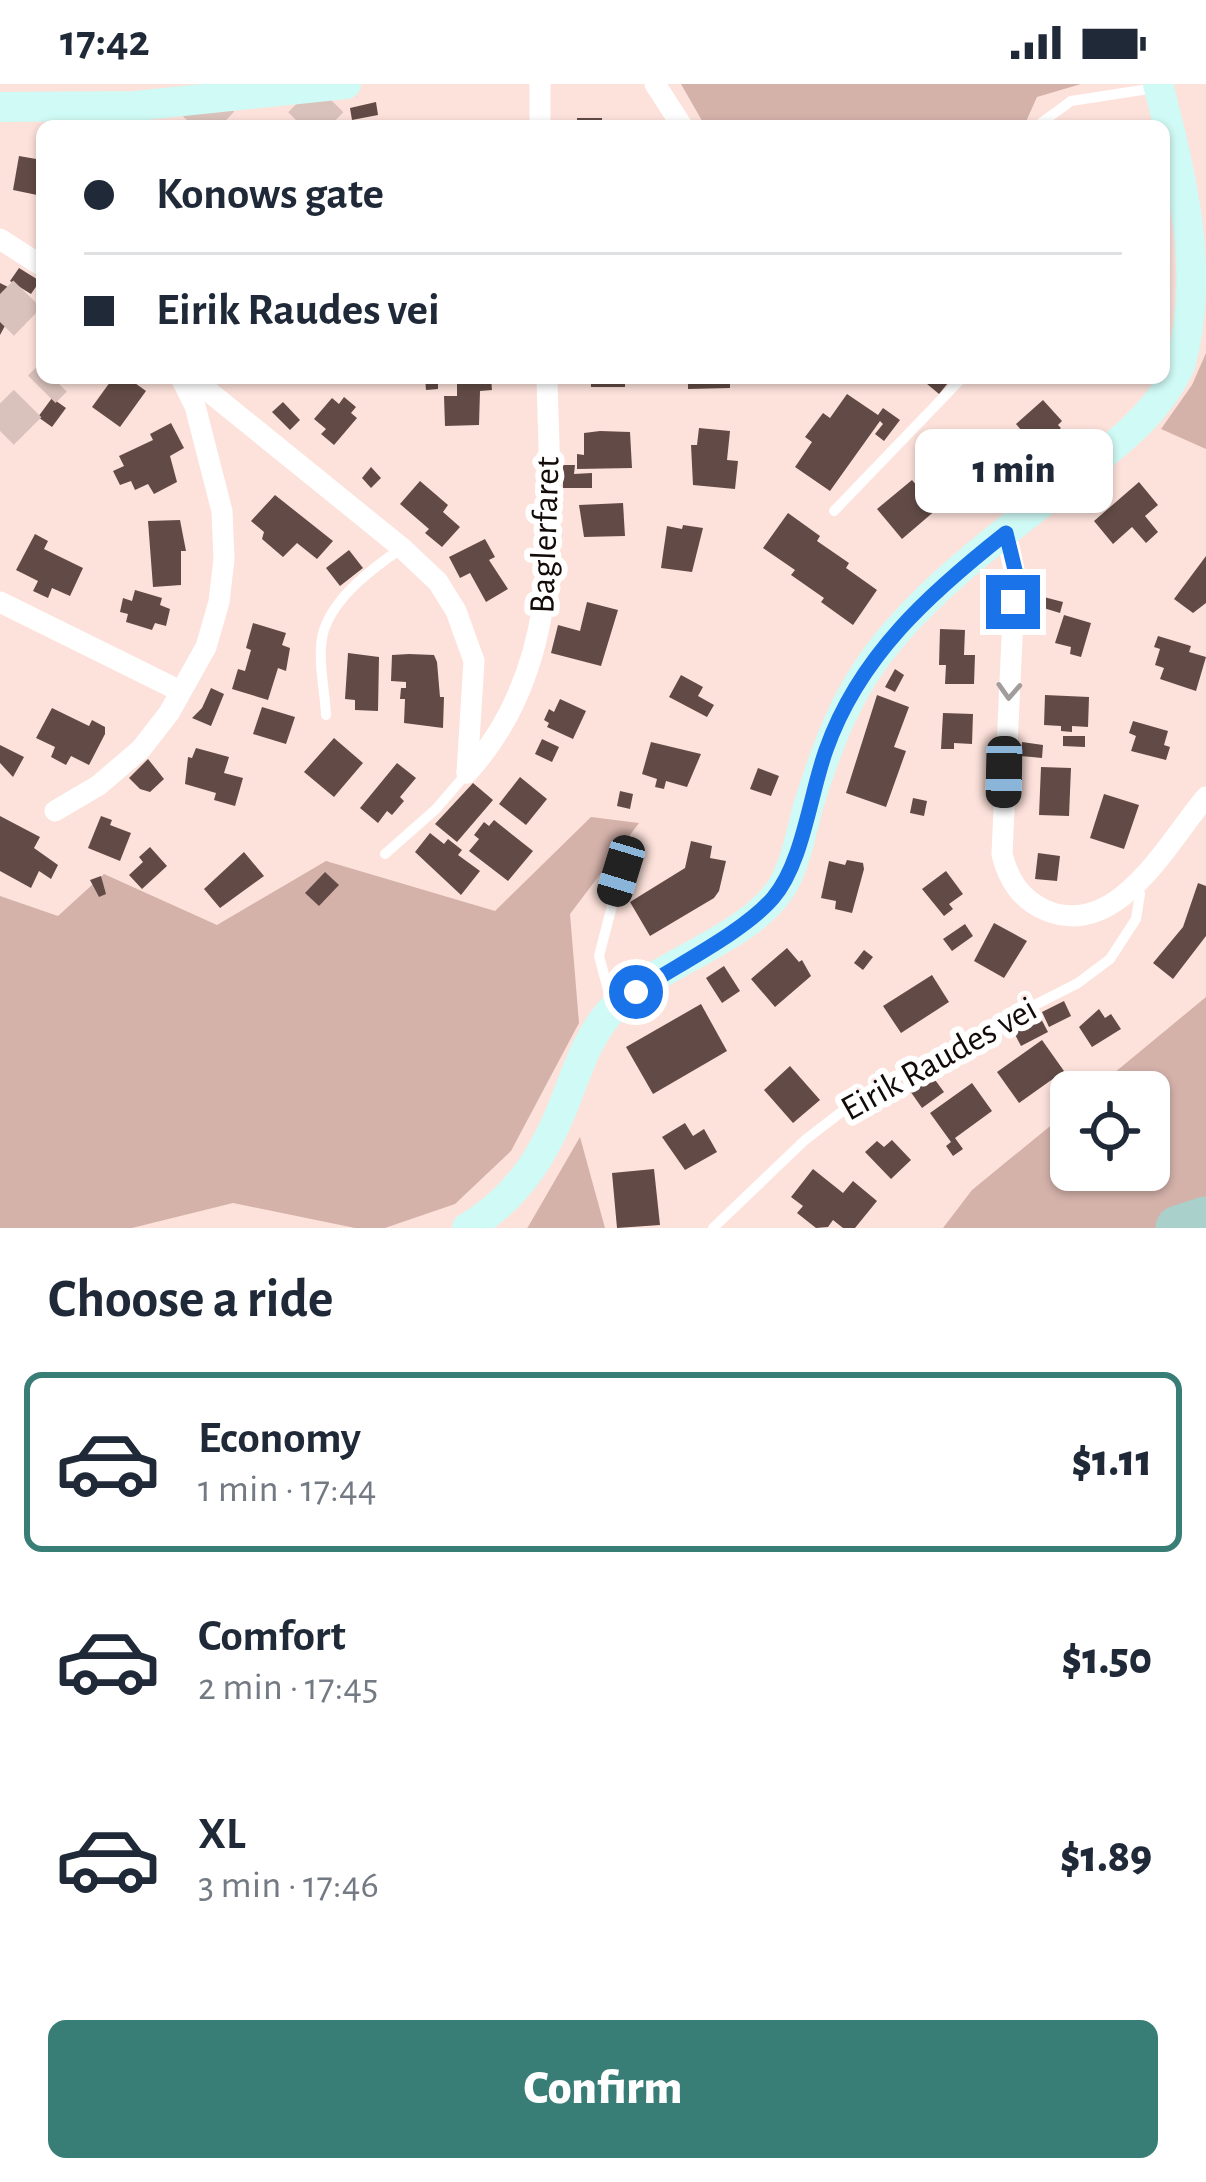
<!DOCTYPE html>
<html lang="en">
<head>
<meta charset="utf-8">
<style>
  body { margin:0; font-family:"Alegreya Sans",sans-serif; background:#f2f2f3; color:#1f2937; height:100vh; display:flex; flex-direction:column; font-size:45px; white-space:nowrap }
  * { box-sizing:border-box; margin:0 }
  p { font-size:39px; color:#747a83 }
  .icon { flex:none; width:66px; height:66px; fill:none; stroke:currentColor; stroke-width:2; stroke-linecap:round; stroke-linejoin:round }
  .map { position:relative; height:1144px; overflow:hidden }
  .details { display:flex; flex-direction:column; background:#fff; flex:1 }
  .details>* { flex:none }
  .hud { position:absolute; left:36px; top:36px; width:1134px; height:264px; border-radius:18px; box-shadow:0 3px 9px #0004; display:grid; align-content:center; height:264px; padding:0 48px; background:#fff }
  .buttons { position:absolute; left:1050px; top:987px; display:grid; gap:24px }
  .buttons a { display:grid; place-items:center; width:120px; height:120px; border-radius:18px; background:#fff; box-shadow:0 3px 9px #0004; font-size:60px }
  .end { position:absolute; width:54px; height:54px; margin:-27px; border:15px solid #1a73e8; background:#fff; box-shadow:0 0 0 6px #fff }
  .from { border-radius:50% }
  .bubble { position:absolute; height:84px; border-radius:18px; background:#fff; box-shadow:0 3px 9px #0004; font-size:39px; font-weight:800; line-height:84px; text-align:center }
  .car { position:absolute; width:36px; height:72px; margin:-36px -18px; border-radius:15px; box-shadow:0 0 9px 3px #0007; background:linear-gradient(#222 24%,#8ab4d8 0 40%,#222 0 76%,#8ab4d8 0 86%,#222 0) }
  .hud b { display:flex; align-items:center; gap:42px; height:114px; font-size:45px }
  .hud b+b { border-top:3px solid #e0e1e3 }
  .hud i { width:30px; height:30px; background:#1f2937 }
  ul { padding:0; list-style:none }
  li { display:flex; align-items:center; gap:36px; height:180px; margin:0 24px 18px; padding:0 24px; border:6px solid transparent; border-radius:18px }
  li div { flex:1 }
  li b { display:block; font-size:45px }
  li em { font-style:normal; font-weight:800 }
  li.active { border-color:#387e76 }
  li>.icon { width:108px; height:108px; stroke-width:1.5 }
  h2 { padding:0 48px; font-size:54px; line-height:144px }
  .button { display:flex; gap:24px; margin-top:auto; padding:24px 48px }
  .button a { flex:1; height:138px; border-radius:18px; background:#387e76; color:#fff; font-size:48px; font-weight:800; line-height:138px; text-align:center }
  .status { display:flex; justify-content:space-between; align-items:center; height:84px; padding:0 60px; background:#fff; direction:ltr }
  .status svg { height:33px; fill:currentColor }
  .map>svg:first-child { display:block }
</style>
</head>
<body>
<div class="status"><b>17:42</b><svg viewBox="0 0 49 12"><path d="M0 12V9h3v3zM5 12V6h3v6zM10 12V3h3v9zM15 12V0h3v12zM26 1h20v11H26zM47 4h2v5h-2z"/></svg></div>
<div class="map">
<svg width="1206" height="1144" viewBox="0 0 1206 1144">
  <rect width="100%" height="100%" fill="#fde2db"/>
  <g fill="#d4b2aa">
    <path d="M681 0H1081L1037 13 1024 42H705Z"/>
    <path d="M1206 269V365L1161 345 1192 301Z"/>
    <path d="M591 733 639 739 570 830 579 939 511 1067 455 1120 385 1144H355L233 1119 132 1144H0V812L58 832 104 790 217 841 326 777 495 827Z"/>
    <path d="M1206 913V1144H943L972 1106 1071 1025V1086H1149V1008H1091Z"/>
    <path d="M580 1053 605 1144H527L528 1143Z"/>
  </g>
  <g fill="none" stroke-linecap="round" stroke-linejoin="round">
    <path stroke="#a9d0ca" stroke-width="45" d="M1178 1144 1206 1135"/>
  </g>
  <g fill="#624b46">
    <path d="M376 18 378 31 352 36 350 24Z"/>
    <rect x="577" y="34" width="25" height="8"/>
    <path d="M19 72 42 76V112L13 106Z"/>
    <path d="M19 184 40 197 31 210 10 197Z"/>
    <path d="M0 199 18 208 14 216 18 218 0 251Z"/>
    <path d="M113 294H128L146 307 120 343 92 323Z"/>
    <path d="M425 294H438V305L426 306Z"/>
    <path d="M457 294H491L492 306 480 307 479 341 445 342 444 312H457Z"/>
    <rect x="591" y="294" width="34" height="9"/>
    <path d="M688 294H730V304L688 305Z"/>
    <path d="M920 294H952L939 310Z"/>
    <path d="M847 310 878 331 883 324 900 336 884 357 875 350 883 340 880 337 830 407 795 383 812 358 805 353 823 329 830 334Z"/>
    <path d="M344 313 356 323 351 329 357 334 334 361 321 350 326 345 314 335 332 314 339 320Z"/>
    <path d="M52 314 66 324 52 343 38 333Z"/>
    <path d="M1043 316 1062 337 1058 341 1061 344 1037 365 1016 340Z"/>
    <path d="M283 318 300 336 290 346 272 328Z"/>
    <path d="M171 339 184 364 170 372 177 398 154 410 148 400 135 406 131 397 120 401 113 387 124 382 119 372 153 356 150 350Z"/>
    <path d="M699 344 730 347 727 376 738 377 735 405 693 401 691 361H697Z"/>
    <path d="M600 347 630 348 632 384 577 385V370L584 371V349Z"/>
    <path d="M928 350 946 373 938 379 920 356Z"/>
    <path d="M990 368 998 377 993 382 1005 395 982 415 963 393Z"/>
    <path d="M563 381H575L574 390 592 389V404H563Z"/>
    <path d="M371 383 381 394 371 404 362 394Z"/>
    <path d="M912 396 937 425 902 455 877 425Z"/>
    <path d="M420 397 448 421 443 428 460 443 442 463 425 449 429 445 400 420Z"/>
    <path d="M1139 398 1158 421 1145 432 1158 448 1146 459 1132 443 1113 460 1094 437Z"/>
    <path d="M275 411 333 457 317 475 297 459 283 473 262 455 264 448 251 437Z"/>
    <path d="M623 419 625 452 584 453 579 421Z"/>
    <path d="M788 429 820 452 817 457 849 479 846 484 877 506 853 541 821 518 824 514 791 491 795 486 763 464Z"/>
    <path d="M180 436 186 467H181V501L153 503 148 437Z"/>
    <path d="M683 441 703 444 692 488 661 484 667 442 682 445Z"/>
    <path d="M35 450 48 457 44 465 83 484 70 512 52 504 48 514 33 507 38 497 16 486Z"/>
    <path d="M485 455 495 473 489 476 508 505 486 518 470 489 460 494 449 473Z"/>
    <path d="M349 466 363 484 340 502 326 484Z"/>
    <path d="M1206 472V519L1193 529 1174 515Z"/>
    <path d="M135 506 162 514 160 521 170 525 166 542 155 539 152 546 126 538 128 530 120 528 123 514 132 517Z"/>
    <path d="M1040 512 1063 518 1060 529 1037 522Z"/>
    <path d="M587 518 618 526 601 582 551 569 558 541 580 547Z"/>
    <path d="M1064 531 1091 539 1081 573 1070 570 1071 563 1055 559Z"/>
    <path d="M253 539 286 549 282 561 290 564 286 587 278 584 268 616 232 605 238 585 245 587 251 566 246 564Z"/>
    <path d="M940 545 965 546 964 571H975L974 600H945L946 581H939Z"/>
    <path d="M1158 552 1191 562 1189 568 1206 573 1196 607 1160 595 1164 584 1155 581 1160 565 1154 563Z"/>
    <path d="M348 569 379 573 378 627 355 626V616L345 615Z"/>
    <path d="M409 570 434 571 437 578 440 613H444L443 644 404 639 405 615H400L401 604H406V598L391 597 392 571Z"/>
    <path d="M895 585 904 591 895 608 885 603Z"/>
    <path d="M681 591 703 603 698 612 714 621 707 633 669 613Z"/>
    <path d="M211 604 224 610 211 642 192 634 202 624Z"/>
    <path d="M877 611 909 623 894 663 906 667 886 723 846 709Z"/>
    <path d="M1045 611 1089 613 1088 643 1072 642V648L1061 647V642L1044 641Z"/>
    <path d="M560 615 586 627 573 655 547 643 549 639 544 636 549 625 554 628Z"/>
    <path d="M262 623 295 633 286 660 253 650Z"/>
    <path d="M52 624 89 642 92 636 105 643V650L89 681 71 672 66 681 51 673 55 663 36 654Z"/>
    <path d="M943 629 973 630 972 660 954 659V665H941Z"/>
    <path d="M1133 637 1168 647 1164 661 1170 663 1166 676 1131 667 1136 652 1129 649Z"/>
    <path d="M1063 652H1085V663L1063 662Z"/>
    <path d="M334 654 363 679 334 713 304 688Z"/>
    <path d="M542 655 559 663 552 678 535 670Z"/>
    <path d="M651 658 701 670 687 703 666 697 664 705 655 703 657 695 642 690Z"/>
    <path d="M1022 658 1043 661 1042 674 1021 672Z"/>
    <path d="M0 661 24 673 13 693 0 679Z"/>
    <path d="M196 664 229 673 224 689 243 694 235 722 214 716 216 709 185 700 188 673 192 674Z"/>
    <path d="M148 675 164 695 150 708 140 705 129 694Z"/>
    <path d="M397 679 416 694 400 713 404 717 392 731 387 727 378 739 360 724Z"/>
    <path d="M1041 683 1071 684 1069 732 1039 731Z"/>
    <path d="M758 684 779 692 771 712 750 705Z"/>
    <path d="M520 693 547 715 526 741 499 720Z"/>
    <path d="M473 699 493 716 457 758 435 740Z"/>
    <path d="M620 707 633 710 630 725 617 722Z"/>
    <path d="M1104 710 1139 721 1124 765 1090 754Z"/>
    <path d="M913 714 927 717 924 732 910 729Z"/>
    <path d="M0 732 40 753 34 764 58 781 51 795 39 787 31 804 0 787Z"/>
    <path d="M101 732 112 736 110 741 131 749 120 777 88 764Z"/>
    <path d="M494 736 533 767 508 797 469 767 479 755 474 751 484 738 489 742Z"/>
    <path d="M430 749 444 760 448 755 462 766 458 771 480 787 461 811 415 768Z"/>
    <path d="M691 757 712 762 710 774 726 777 719 807 714 814 650 852 630 818 685 784Z"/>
    <path d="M150 763 167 782 142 805 129 791 143 778 139 773Z"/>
    <path d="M244 768 264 792 220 824 204 805Z"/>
    <path d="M1038 769 1060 772 1057 797 1035 795Z"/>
    <path d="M847 776 863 779 864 785 852 829 835 825 836 817 821 814 829 777 845 781Z"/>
    <path d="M946 787 963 810 949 820 953 825 944 832 922 805Z"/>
    <path d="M325 788 339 801 319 822 305 809Z"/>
    <path d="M101 792 106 810 99 813 90 796Z"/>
    <path d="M1198 799 1206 802V852L1173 895 1153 879 1183 843Z"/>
    <path d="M994 839 1027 857 1004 894 974 877Z"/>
    <path d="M965 840 973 852 952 867 943 855Z"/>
    <path d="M787 864 799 878 802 876 811 892 775 923 751 895Z"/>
    <path d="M864 866 873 873 863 886 854 879Z"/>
    <path d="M724 882 740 907 722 919 706 894Z"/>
    <path d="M932 891 949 918 901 949 883 922Z"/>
    <path d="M1064 917 1071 932 1049 943 1042 928Z"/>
    <path d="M701 920 727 967 653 1010 626 963Z"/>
    <path d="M1099 925 1105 934 1111 930 1121 945 1092 963 1079 943Z"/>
    <path d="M1038 929 1048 948 1021 962 1011 943Z"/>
    <path d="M1042 956 1064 987 1019 1019 997 988Z"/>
    <path d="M790 982 820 1016 793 1039 764 1006Z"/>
    <path d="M930 989 944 1008 922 1024 908 1004Z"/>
    <path d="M972 999 992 1027 955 1054 963 1065 953 1072 946 1062 951 1058 930 1029Z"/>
    <path d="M685 1039 693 1052 704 1045 717 1068 685 1086 662 1053Z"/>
    <path d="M892 1056 911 1076 891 1095 865 1068 877 1057 884 1063Z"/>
    <path d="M654 1085 660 1141 617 1144 612 1089Z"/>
    <path d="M813 1085 843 1109 853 1097 877 1117 855 1144H843L833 1136 828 1143 816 1144 797 1129 803 1122 791 1113Z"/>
  </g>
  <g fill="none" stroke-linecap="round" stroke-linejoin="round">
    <g stroke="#dac2bc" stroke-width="39" stroke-dasharray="39 20" stroke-linecap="butt">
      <path d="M193 42 234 0"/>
      <path d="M302 42 344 0"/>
      <path d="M0 238 42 195"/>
      <path d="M0 347 53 294"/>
    </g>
    <g stroke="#fff" stroke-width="10">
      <path d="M1037 42 1071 17 1155 4"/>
      <path d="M834 427 962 294"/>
      <path d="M326 631C325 606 316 570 324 546 335 512 374 483 402 464"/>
      <path d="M385 770 436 725 467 689"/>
      <path d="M612 921 599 872 621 787"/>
      <path d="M713 1144 805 1056 874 1003 1078 899 1110 875 1136 835 1140 810 1137 800"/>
    </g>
    <g stroke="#fff" stroke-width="21">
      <path d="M540 0V42"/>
      <path d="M655 0 682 42"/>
      <path d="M0 155 42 182"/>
      <path d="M183 294 202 302 402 464 438 498 456 527 474 577 467 689"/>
      <path d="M1006 449 1015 490 1002 770C1008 795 1020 815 1045 826 1117 857 1168 758 1206 713"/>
      <path d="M0 518 180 607"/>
      <path d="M467 689C567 581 550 429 547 294"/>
      <path d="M55 727 99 701 141 665 169 629 206 563 219 518 224 475 222 427 195 322 181 294"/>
    </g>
    <g stroke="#d0faf5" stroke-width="30">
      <path d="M0 23 135 22 346 0"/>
      <path d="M467 1144C520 1113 547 1066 568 1010 579 981 588 954 609 929 651 880 750 857 783 801 796 778 801 749 808 723 827 661 848 604 891 554 943 492 1012 443 1075 393 1116 360 1157 331 1180 282 1206 188 1182 94 1158 0"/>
    </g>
  </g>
  <defs><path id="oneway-chevron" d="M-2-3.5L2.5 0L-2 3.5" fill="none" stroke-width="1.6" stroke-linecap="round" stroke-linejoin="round" transform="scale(3)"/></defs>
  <use stroke="#a19d9d" href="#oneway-chevron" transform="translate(1009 607) rotate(93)"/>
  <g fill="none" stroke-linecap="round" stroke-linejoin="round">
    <path stroke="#1a73e8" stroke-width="15" d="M636 908C675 882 744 848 773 814 803 779 810 710 826 666 859 572 930 509 1006 449L1016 490 1013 518"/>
  </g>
  <g text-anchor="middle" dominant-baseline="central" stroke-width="12" stroke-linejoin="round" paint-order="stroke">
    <g font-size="36" fill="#130b09" stroke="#fff">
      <text transform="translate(545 451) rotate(-88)">Baglerfaret</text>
      <text transform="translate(939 975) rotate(-29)">Eirik Raudes vei</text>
    </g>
  </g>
</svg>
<div class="buttons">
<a><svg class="icon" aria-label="locate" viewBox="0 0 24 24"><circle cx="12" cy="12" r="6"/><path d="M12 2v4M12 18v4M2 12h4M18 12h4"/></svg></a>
</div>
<i class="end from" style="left:636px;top:908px"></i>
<i class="end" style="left:1013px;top:518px"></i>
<div class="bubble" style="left:915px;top:345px;width:198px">1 min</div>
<i class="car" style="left:1004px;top:688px;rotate:181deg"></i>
<i class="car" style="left:621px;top:787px;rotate:197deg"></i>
<div class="hud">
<b><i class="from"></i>Konows gate</b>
<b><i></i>Eirik Raudes vei</b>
</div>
</div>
<section class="details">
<h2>Choose a ride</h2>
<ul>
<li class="active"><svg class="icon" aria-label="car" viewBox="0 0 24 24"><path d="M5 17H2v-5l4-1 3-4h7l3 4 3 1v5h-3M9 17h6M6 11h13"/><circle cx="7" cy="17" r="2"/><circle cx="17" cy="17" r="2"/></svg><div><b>Economy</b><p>1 min · 17:44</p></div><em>$1.11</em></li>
<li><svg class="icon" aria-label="car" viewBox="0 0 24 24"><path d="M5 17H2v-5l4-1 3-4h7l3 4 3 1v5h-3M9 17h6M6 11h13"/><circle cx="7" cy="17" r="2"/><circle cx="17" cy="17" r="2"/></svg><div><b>Comfort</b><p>2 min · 17:45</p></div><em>$1.50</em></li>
<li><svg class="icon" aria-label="car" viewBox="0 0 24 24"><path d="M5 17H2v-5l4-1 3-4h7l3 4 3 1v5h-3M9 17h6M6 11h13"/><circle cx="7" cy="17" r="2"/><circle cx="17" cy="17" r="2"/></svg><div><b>XL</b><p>3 min · 17:46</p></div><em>$1.89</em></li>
</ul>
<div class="button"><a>Confirm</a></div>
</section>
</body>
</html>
